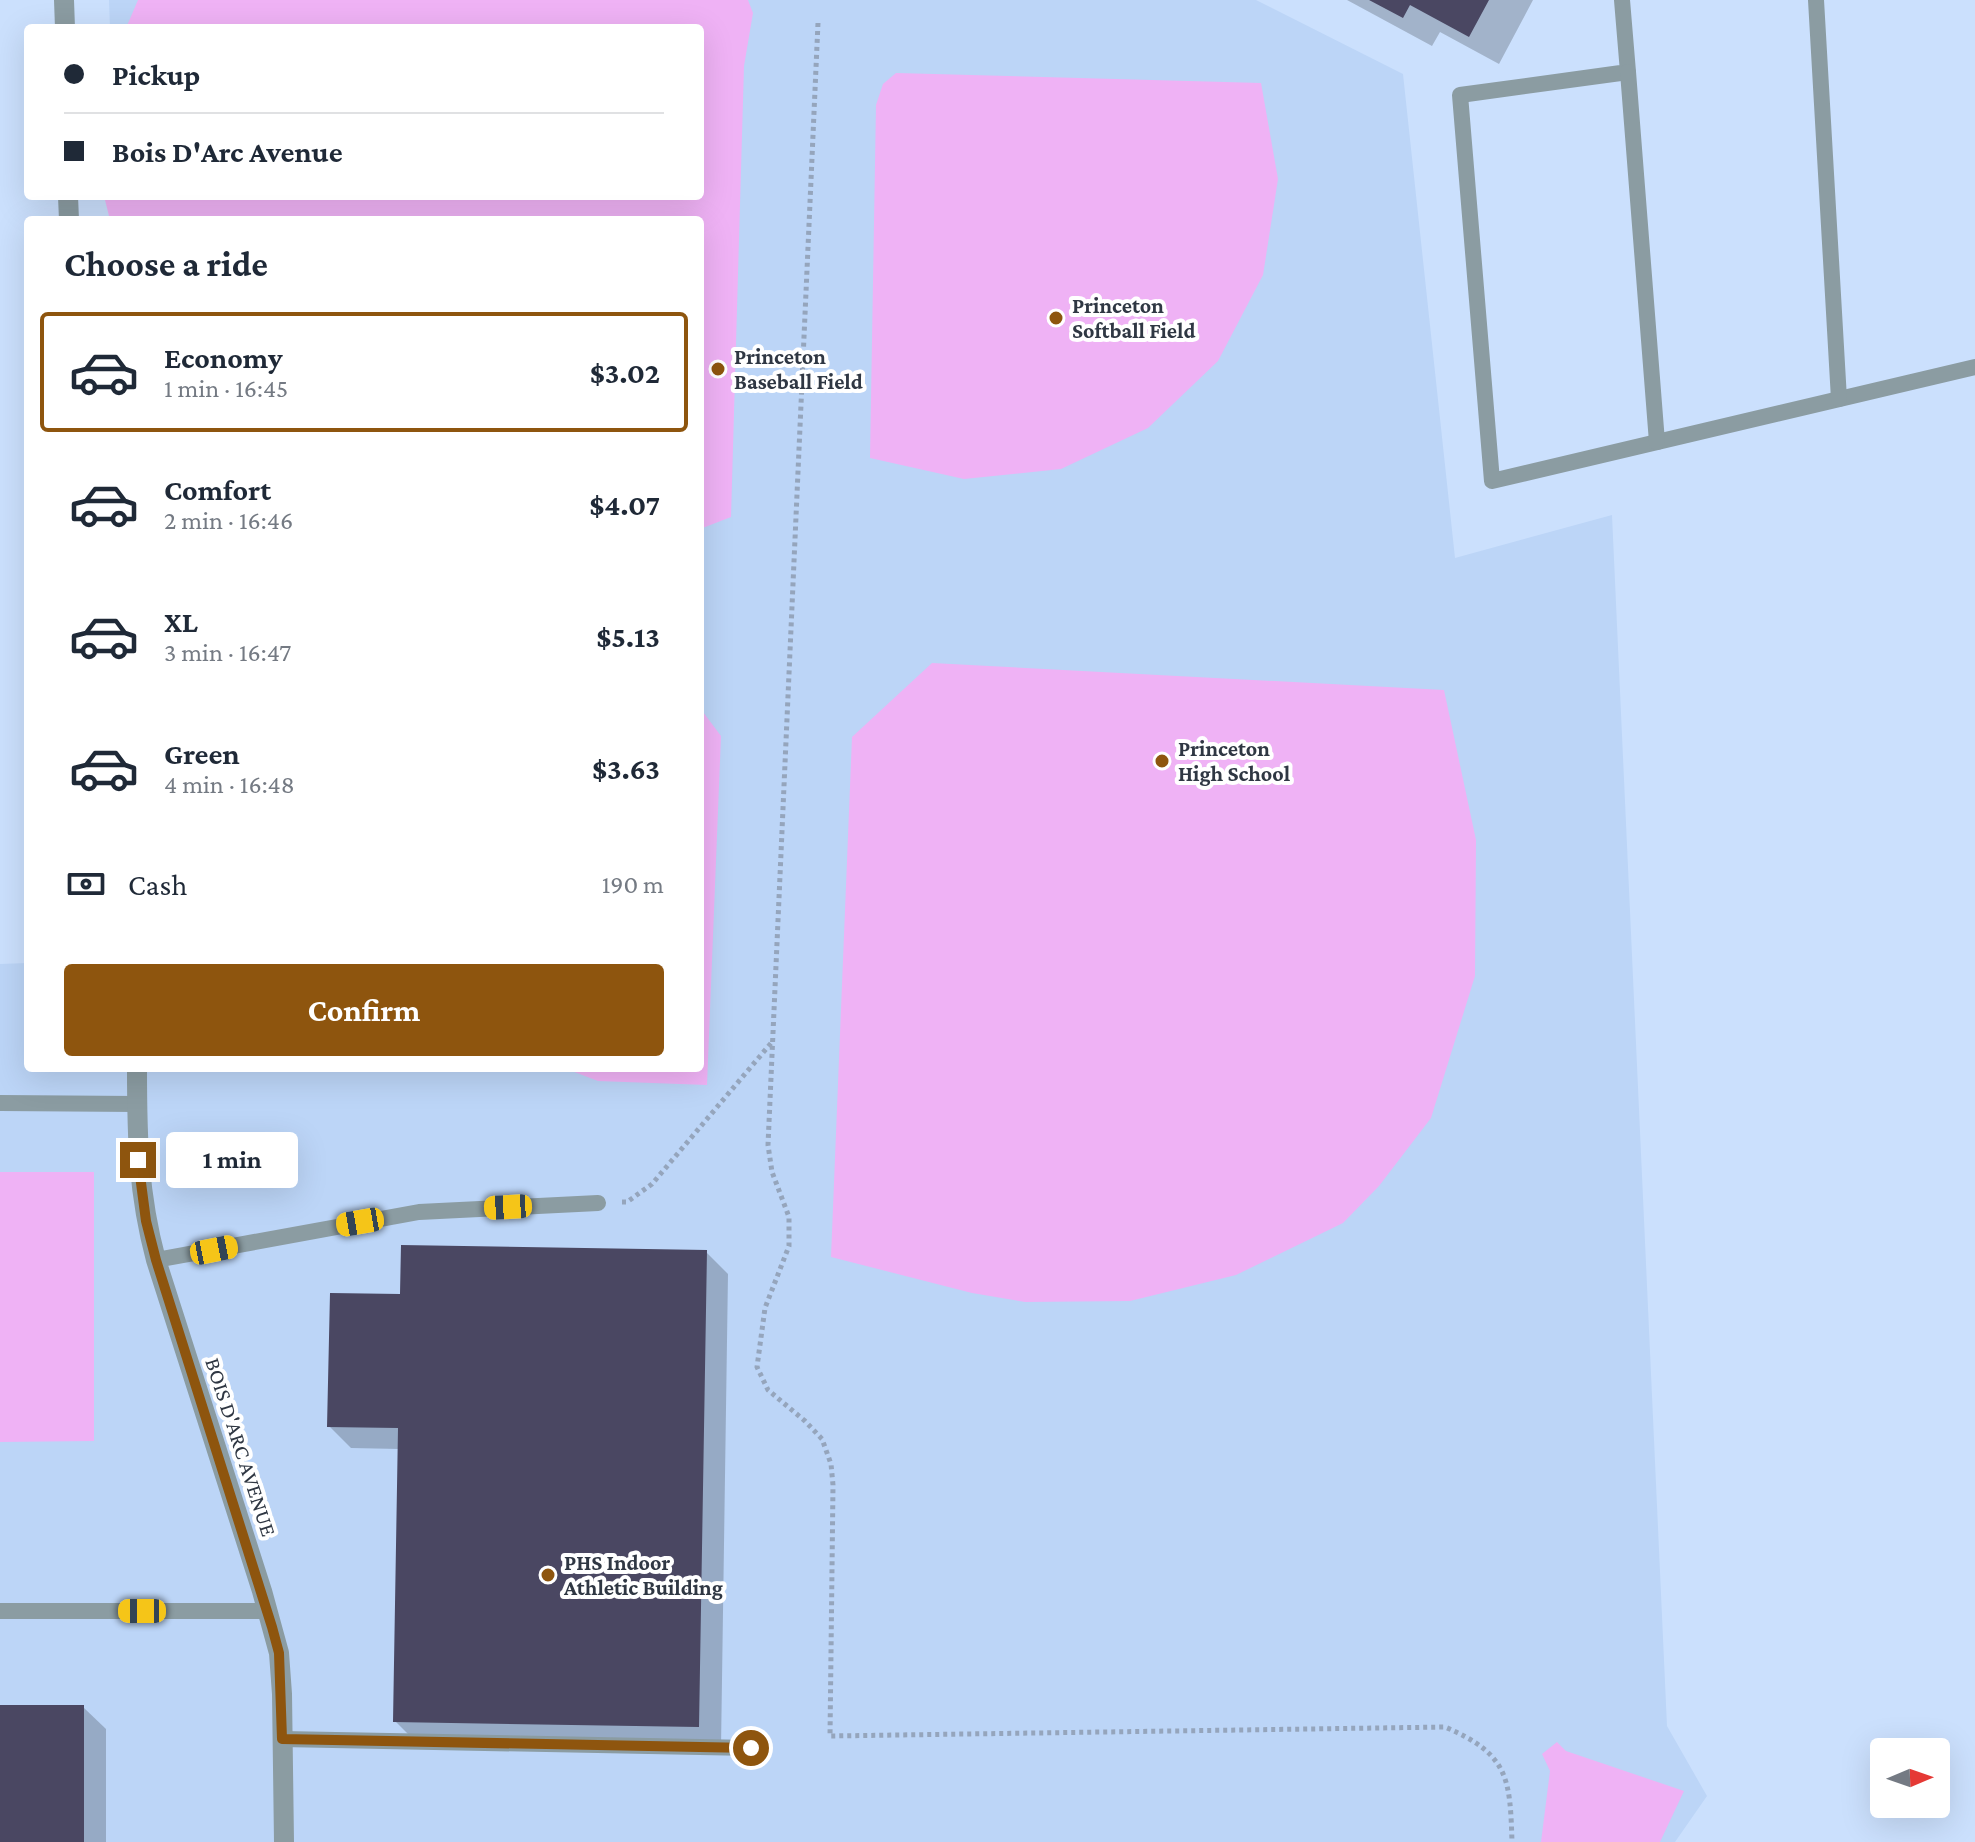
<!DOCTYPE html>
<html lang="en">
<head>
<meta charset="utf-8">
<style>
  body { margin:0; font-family:"Crimson Pro",serif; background:#f6f6f7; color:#1f2937; height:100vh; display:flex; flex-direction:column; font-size:30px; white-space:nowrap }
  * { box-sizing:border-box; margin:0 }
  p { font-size:26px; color:#747a83 }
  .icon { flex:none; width:44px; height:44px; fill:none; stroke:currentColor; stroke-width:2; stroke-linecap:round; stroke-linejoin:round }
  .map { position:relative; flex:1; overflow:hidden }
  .sheet { position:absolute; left:24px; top:216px; width:680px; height:856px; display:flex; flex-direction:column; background:#fff; border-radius:8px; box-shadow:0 8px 32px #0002 }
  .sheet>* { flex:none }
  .top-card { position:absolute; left:24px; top:24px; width:680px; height:176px; border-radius:8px; box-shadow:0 8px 32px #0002; display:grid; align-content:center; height:176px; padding:0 40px; background:#fff }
  .needle { width:52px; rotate:88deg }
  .buttons { position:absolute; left:1870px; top:1738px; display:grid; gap:16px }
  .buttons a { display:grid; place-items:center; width:80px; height:80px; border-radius:8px; background:#fff; box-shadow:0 8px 32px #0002; font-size:40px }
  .end { position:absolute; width:36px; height:36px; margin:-18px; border:10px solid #8e550e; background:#fff; box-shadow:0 0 0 4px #fff }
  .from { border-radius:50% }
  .bubble { position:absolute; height:56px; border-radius:8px; background:#fff; box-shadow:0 8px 32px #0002; font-size:26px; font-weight:700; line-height:56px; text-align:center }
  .car { position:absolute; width:24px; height:48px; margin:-24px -12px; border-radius:10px; box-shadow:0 0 6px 2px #0007; background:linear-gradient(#f5c518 24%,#345 0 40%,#f5c518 0 76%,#345 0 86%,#f5c518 0) }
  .top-card b { display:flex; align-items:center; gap:28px; height:76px; font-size:30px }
  .top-card b+b { border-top:2px solid #e0e1e3 }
  .top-card i { width:20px; height:20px; background:#1f2937 }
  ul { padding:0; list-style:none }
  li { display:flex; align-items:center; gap:24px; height:120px; margin:0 16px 12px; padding:0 24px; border:4px solid transparent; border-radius:8px }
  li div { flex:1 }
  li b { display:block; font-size:30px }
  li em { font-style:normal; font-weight:700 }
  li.current { border-color:#8e550e }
  li>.icon { width:72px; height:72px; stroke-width:1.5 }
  h2 { padding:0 40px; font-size:36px; line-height:96px }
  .pay { display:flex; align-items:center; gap:20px; height:88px; padding:0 40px; font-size:30px }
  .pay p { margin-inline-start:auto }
  .button { display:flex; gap:16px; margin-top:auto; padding:16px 40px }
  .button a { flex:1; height:92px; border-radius:8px; background:#8e550e; color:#fff; font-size:32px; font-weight:700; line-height:92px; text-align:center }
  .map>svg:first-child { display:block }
</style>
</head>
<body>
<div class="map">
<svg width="1975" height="1842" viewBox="0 0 1975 1842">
  <rect width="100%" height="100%" fill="#cbe0fd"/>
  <path fill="#bcd5f7" d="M109 0H1256L1403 74 1455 558 1612 515 1667 1726 1707 1796 1675 1842H0V964L28 963V1068H700V220H116L700 196V28H110Z"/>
  <g fill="#efb2f5">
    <path d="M138 0H748L753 13 744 66 731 517 700 529V220H110L104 196H700V28H126Z"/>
    <path d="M896 73 1261 83 1278 179 1263 275 1218 361 1148 428 1061 469 964 479 870 458 876 105 883 84Z"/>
    <path d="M932 663 1444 690 1476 840 1475 976 1431 1118 1379 1186 1343 1223 1236 1275 1130 1301 1025 1302 972 1293 831 1257 852 737Z"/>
    <path d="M700 708 721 736 707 1085 598 1081 564 1068H700Z"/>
    <path d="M0 1172H94V1441L0 1442Z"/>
    <path d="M1557 1742 1566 1751 1684 1791 1660 1842H1541L1550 1771 1542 1754Z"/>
  </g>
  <g fill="#0003">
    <path d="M1347 0H1533L1499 64 1440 32 1432 46Z"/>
    <path d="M706 1252 728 1274 721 1748 417 1743 395 1721 399 1449 351 1448 329 1426 402 1296Z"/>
    <path d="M0 1707H83L106 1729V1842H0Z"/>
  </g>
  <g fill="#4a4762">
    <path d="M1369 0H1489L1469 37 1410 5 1403 18Z"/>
    <path d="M401 1245 707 1250 699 1727 393 1722 398 1428 327 1427 330 1293 400 1294Z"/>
    <rect x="0" y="1705" width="84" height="137"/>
  </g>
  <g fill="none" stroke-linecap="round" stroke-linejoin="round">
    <g stroke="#95a5bc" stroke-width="5" stroke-dasharray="4 4" stroke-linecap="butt">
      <path d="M818 23 768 1145 772 1172 789 1217V1246L765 1308 757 1367 768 1390 805 1421 822 1439 831 1464 833 1485 830 1736 1445 1727C1509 1754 1510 1779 1512 1842"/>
      <path d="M622 1202H627L652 1184 772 1042"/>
    </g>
    <g stroke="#8b9ca2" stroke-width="16">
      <path d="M1622 0 1628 72 1460 95 1492 481 1975 367"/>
      <path d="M1816 0 1839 399"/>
      <path d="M1628 72 1657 442"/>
      <path d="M0 1103 137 1104"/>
      <path d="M156 1260 419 1212 598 1203"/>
      <path d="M0 1611H268"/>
      <path d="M282 1739 751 1748"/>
    </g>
    <g stroke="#8b9ca2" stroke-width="20">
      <path d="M64 0 65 28"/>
      <path d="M68 196 69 220"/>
      <path d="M137 1068C137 1137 138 1193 156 1260L262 1591 279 1653 282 1694 284 1842"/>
    </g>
  </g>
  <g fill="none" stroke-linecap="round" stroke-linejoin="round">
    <path stroke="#8e550e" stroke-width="10" d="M138 1160 146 1221 156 1260 272 1627 279 1653 282 1739 751 1748"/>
  </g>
  <g fill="#8e550e" stroke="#fff" stroke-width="3">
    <circle cx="1056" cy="318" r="8"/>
    <circle cx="718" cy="369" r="8"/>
    <circle cx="1162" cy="761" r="8"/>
    <circle cx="548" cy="1575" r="8"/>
  </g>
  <g text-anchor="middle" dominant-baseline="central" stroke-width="8" stroke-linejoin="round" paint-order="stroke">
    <g font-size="22" font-weight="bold" fill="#2f3743" stroke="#fff" text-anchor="start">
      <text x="1072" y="305">Princeton<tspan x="1072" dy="25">Softball Field</tspan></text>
      <text x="734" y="356">Princeton<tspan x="734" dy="25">Baseball Field</tspan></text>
      <text x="1178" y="748">Princeton<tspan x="1178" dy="25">High School</tspan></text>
      <text x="564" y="1562">PHS Indoor<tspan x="564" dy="25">Athletic Building</tspan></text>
    </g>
    <g font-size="22" fill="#2f3743" stroke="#fff">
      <text transform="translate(241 1447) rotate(72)">BOIS D'ARC AVENUE</text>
    </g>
  </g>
</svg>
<div class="buttons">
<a><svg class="needle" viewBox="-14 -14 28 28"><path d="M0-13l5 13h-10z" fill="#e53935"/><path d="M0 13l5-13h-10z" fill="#747a83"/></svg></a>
</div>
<i class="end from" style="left:751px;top:1748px"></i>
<i class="end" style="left:138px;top:1160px"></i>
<div class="bubble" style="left:166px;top:1132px;width:132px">1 min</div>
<i class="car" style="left:508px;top:1207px;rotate:267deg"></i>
<i class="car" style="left:360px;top:1222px;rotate:260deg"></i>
<i class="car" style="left:214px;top:1250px;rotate:79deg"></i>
<i class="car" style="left:142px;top:1611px;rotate:270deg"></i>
<div class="top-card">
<b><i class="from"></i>Pickup</b>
<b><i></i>Bois D'Arc Avenue</b>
</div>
<section class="sheet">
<h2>Choose a ride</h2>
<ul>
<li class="current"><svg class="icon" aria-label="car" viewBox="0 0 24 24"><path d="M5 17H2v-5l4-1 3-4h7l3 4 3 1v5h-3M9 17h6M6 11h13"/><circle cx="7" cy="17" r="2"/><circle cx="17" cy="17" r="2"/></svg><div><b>Economy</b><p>1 min · 16:45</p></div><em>$3.02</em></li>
<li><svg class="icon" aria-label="car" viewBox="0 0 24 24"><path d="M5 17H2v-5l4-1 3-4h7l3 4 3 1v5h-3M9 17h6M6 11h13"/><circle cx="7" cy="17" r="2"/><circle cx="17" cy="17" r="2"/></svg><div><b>Comfort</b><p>2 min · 16:46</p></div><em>$4.07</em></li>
<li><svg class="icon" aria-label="car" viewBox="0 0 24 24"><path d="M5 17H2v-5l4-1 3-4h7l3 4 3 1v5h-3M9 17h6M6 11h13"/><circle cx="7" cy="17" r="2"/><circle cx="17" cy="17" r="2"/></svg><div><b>XL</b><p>3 min · 16:47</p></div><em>$5.13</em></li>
<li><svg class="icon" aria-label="car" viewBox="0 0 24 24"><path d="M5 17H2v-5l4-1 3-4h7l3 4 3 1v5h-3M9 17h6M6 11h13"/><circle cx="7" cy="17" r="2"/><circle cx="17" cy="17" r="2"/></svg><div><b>Green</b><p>4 min · 16:48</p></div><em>$3.63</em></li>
</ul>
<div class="pay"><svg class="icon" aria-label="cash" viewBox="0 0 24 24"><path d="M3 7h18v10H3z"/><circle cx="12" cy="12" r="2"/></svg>Cash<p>190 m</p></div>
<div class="button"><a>Confirm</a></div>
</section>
</div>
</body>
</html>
